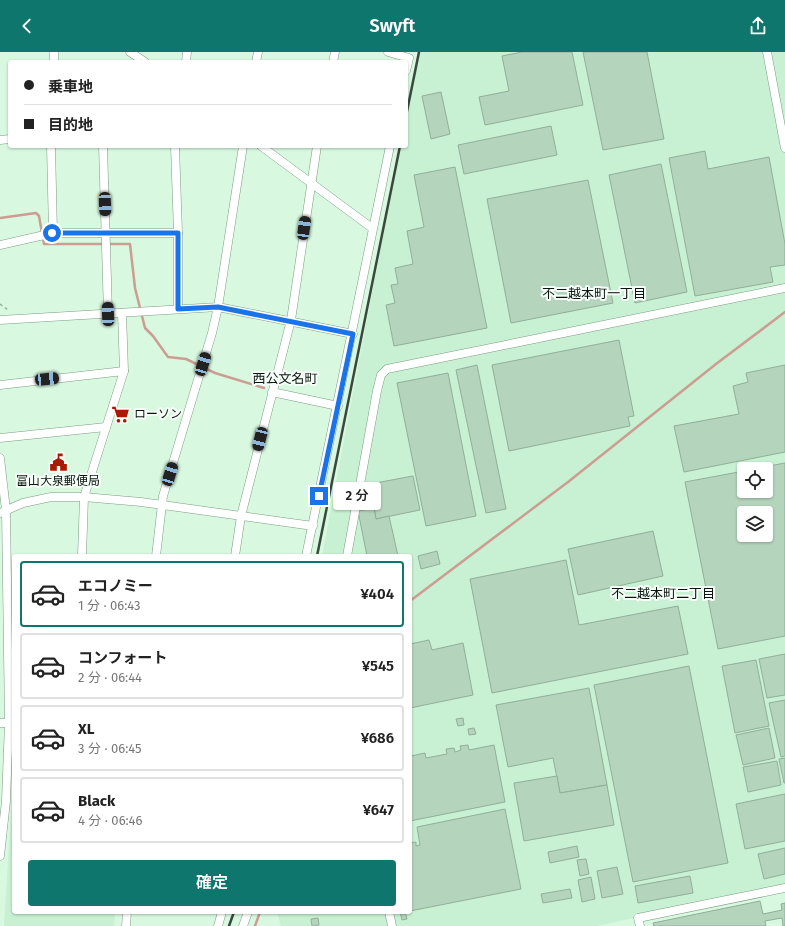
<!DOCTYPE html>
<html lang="ja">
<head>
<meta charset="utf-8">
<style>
  body { margin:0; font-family:"Fira Sans","Noto Sans JP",sans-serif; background:#f6f6f6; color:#222; height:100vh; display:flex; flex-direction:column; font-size:15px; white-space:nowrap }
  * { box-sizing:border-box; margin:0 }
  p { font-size:13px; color:#767676 }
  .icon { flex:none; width:22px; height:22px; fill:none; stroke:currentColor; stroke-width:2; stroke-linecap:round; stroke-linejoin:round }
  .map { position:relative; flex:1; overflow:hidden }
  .drawer { position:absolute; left:12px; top:502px; width:400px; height:360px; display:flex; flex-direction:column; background:#fff; border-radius:4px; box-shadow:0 1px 3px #0004 }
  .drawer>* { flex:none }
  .hud { position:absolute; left:8px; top:8px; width:400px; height:88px; border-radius:4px; box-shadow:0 1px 3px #0004; display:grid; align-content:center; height:88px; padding:0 16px; background:#fff }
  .tools { position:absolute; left:737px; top:410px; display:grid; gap:8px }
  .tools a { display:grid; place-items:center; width:36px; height:36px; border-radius:4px; background:#fff; box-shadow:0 1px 3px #0004; font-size:20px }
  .end { position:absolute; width:18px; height:18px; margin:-9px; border:5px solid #1a73e8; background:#fff; box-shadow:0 0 0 2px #fff }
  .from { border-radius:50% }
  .bubble { position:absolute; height:28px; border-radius:4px; background:#fff; box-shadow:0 1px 3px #0004; font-size:13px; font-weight:600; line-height:28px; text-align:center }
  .car { position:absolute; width:12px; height:24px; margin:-12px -6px; border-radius:5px; box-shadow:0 0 3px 1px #0007; background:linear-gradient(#222 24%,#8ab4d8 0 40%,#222 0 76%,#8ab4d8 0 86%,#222 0) }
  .hud b { display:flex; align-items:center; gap:14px; height:38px; font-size:15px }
  .hud b+b { border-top:1px solid #e0e0e0 }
  .hud i { width:10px; height:10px; background:#222 }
  ul { padding:7px 0 0; list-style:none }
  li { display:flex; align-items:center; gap:12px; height:66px; margin:0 8px 6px; padding:0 8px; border:2px solid #e0e0e0; border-radius:4px }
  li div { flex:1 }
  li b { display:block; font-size:15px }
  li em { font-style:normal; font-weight:600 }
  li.selected { border-color:#0f766e }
  li>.icon { width:36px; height:36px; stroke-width:1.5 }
  .button { display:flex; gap:8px; margin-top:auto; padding:8px 16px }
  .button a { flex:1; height:46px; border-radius:4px; background:#0f766e; color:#fff; font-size:16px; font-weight:600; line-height:46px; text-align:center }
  header { display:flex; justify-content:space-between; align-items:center; height:52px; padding:0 16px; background:#0f766e; color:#fff; font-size:18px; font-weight:600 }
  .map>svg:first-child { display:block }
</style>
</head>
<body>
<header><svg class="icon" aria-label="back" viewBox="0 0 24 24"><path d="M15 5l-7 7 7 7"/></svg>Swyft<svg class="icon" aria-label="share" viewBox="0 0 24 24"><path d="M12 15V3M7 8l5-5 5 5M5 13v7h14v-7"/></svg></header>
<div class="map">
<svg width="785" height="874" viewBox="0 0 785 874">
  <rect width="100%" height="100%" fill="#d8f8e0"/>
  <g fill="#c8f0d2" fill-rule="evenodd">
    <path d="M419 0H785V833L597 874H281L277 860H410V504H322L400 94H406V64ZM744 417H766V439H744ZM744 461H766V483H744Z"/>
    <path d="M14 713V860H115L114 874H4Z"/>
  </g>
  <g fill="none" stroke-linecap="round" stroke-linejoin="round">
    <g stroke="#cb9d93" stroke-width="2.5">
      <path d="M0 166 36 161 39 164 44 192H130L135 236 145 276 153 284 168 305 186 307 215 321 264 336"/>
      <path d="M410 549 568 430 716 312 785 260"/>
      <path d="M255 874 260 860"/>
    </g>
  </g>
  <g fill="#b4d4bc" stroke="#91af98" fill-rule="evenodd">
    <path d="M522 0H572L583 53 485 73 479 45 509 39 502 4Z"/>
    <path d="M583 0H647L664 87 603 98Z"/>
    <path d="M441 40 450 82 431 87 422 44Z"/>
    <path d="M551 74 557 103 464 122 458 93Z"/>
    <path d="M705 99 708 117 769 105 785 192V213L770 215 773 230 695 244 669 106Z"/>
    <path d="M661 112 687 240 635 251 609 123Z"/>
    <path d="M455 115 487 276 394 294 386 253 395 251 391 233 398 232 395 216 413 212 407 179 424 175 414 123Z"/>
    <path d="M588 128 613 251 511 271 487 147Z"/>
    <path d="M619 288 634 364 628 365 630 374 509 399 492 313Z"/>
    <path d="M477 313 506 457 486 461 456 318Z"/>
    <path d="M785 313V400L684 420 674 374 739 362 733 334 748 330 746 321Z"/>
    <path d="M448 321 476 464 426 474 397 331Z"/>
    <path d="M785 411V584L718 597 685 430 744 419V439H766V417H753ZM744 461H766V483H744Z"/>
    <path d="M413 424 420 458 376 467 370 432Z"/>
    <path d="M374 456 376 467 389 464 398 504H367L358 459Z"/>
    <path d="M653 479 663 524 578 543 568 497Z"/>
    <path d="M437 499 440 512 421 517 418 504Z"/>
    <path d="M566 508 579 573 678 554 688 602 492 641 470 527Z"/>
    <path d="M429 588 432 598 463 591 473 643 410 656V592Z"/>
    <path d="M785 602V643L767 646 759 607Z"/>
    <path d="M756 608 769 674 735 681 722 614Z"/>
    <path d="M689 614 728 811 633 830 594 633Z"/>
    <path d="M589 636 607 733 560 741 553 706 508 715 496 653Z"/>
    <path d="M785 648V704L781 705 769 651Z"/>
    <path d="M463 666 464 673 458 674 456 667Z"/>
    <path d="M474 676 476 682 469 683 468 677Z"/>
    <path d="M769 676 775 706 743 713 736 683Z"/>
    <path d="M468 693 469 698 494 693 505 750 410 769 411 704 425 701 426 706 447 702 446 697 454 696 455 700 461 698 460 694Z"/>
    <path d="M785 706V731H784L779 707Z"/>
    <path d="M777 709 781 733 748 740 743 715Z"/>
    <path d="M557 724 560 741 607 733 614 773 524 789 514 731Z"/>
    <path d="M785 742V789L745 797 736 752Z"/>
    <path d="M505 757 521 837 410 859V791L416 790V794L420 793 417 775Z"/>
    <path d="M577 794 579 805 550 811 548 800Z"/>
    <path d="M785 796V822L764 827 758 802Z"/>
    <path d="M586 807 589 822 580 824 577 808Z"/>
    <path d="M617 815 623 842 602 846 597 819Z"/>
    <path d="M690 824 693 841 638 851 635 834Z"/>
    <path d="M591 825 595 847 582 850 578 828Z"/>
    <path d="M570 837 572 846 543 851 541 842Z"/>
    <path d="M760 849 763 862 782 858 781 852 785 851V874H783L782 866 765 869 766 874H654L653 871Z"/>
    <path d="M400 860H407H405L407 867 402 868Z"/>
    <path d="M318 866 319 873 312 874 311 867Z"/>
  </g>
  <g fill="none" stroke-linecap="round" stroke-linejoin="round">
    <defs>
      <g id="minor">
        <path d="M130 0 145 10"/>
        <path d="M388 0 409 6 406 19"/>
        <path d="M767 0 785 96"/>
        <path d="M54 10V0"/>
        <path d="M186 10 187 0"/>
        <path d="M256 10 258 0"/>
        <path d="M333 10 335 0"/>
        <path d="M0 88 10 87"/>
        <path d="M51 94 53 181"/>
        <path d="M103 94 108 262"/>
        <path d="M175 94 178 181V257"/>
        <path d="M261 94 372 176"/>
        <path d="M0 193 53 181H178"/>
        <path d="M0 268 218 255 353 282"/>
        <path d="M0 333 124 319"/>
        <path d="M272 340 338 354"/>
        <path d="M0 386 106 375"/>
        <path d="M0 406 6 458 9 671 6 749 0 804"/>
        <path d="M0 461 23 451 51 445H84L141 450 313 474"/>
        <path d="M82 504 84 445 124 319 122 261"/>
        <path d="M156 504 163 444 212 281 218 255 243 94"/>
        <path d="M235 504 241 464 291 268 317 94"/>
        <path d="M306 504 390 94"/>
        <path d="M347 504 377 339 381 323 387 317 785 236"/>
        <path d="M0 671H13"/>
        <path d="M389 860 392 874"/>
        <path d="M126 874 127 860"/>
        <path d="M218 874 222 860"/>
        <path d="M243 874 248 860"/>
        <path d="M640 874 638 866 785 836"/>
      </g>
    </defs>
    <use href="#minor" stroke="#7d9c85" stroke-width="9"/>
    <path stroke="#98b29f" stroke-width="1.5" stroke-dasharray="3 3" stroke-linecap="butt" d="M0 252 8 258"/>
    <use href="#minor" stroke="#fff" stroke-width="8"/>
    <g stroke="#39493d" stroke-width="2.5">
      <path d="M406 64 419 0"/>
      <path d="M317 504 400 94"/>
      <path d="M229 874 234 860"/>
    </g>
  </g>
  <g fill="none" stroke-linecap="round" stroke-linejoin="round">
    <path stroke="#1a73e8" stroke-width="5" d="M52 181H178V257L218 255 353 282 319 444"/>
  </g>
  <defs>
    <symbol id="supermarket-bare" viewBox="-9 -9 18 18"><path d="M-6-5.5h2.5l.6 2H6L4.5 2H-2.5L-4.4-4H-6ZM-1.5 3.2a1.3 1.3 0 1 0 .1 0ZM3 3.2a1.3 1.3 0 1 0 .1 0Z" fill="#aa1a01" stroke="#f7fef9" stroke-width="2.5" paint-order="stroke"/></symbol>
    <symbol id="civic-bare" viewBox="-9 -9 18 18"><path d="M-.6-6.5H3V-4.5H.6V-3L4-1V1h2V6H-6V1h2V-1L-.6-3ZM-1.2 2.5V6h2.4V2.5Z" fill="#aa1a01" stroke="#f7fef9" stroke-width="2.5" paint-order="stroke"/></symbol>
  </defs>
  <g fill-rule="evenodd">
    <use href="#supermarket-bare" x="108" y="350" width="25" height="25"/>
    <use href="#civic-bare" x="46" y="398" width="25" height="25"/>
  </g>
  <g text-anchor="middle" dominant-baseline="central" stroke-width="4" stroke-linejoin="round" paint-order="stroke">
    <g font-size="12" fill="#09150c" stroke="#f7fef9" text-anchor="start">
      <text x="134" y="362">ローソン</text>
      <text x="58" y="429" text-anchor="middle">富山大泉郵便局</text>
    </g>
    <g font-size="13" fill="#09150c" stroke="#f7fef9">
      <text x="594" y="241">不二越本町一丁目</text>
      <text x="285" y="326">西公文名町</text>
      <text x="663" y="541">不二越本町二丁目</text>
    </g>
  </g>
</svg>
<div class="tools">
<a><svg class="icon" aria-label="locate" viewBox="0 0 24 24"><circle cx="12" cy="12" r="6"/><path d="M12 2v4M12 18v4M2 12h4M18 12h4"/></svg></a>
<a><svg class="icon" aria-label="layers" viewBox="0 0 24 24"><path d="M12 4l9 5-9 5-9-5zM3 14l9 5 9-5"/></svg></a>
</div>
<i class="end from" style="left:52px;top:181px"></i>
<i class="end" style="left:319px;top:444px"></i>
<div class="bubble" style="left:333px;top:430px;width:48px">2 分</div>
<i class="car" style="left:105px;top:152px;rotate:178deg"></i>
<i class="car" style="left:304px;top:176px;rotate:8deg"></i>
<i class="car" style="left:108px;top:262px;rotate:358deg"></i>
<i class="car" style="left:203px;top:312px;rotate:17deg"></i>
<i class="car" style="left:47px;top:327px;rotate:84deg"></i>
<i class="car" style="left:260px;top:387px;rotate:194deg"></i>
<i class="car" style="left:170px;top:422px;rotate:17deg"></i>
<div class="hud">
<b><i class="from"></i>乗車地</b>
<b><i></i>目的地</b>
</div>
<section class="drawer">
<ul>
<li class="selected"><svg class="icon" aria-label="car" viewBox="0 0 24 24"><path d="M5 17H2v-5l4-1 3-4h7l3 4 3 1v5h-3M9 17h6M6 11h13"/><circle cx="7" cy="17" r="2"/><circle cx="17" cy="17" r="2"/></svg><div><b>エコノミー</b><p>1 分 · 06:43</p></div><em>¥404</em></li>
<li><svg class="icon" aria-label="car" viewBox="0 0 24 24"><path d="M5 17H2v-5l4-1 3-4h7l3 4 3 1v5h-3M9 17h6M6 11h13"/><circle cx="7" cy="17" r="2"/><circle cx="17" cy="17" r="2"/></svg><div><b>コンフォート</b><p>2 分 · 06:44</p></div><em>¥545</em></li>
<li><svg class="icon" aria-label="car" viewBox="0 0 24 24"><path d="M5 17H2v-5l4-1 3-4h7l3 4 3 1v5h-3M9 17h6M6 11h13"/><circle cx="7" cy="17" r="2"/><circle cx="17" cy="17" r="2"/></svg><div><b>XL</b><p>3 分 · 06:45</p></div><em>¥686</em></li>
<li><svg class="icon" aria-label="car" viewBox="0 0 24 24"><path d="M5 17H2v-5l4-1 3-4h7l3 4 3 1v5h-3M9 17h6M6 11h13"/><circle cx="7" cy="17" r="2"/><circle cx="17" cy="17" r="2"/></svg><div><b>Black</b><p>4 分 · 06:46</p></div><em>¥647</em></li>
</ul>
<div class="button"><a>確定</a></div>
</section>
</div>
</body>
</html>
